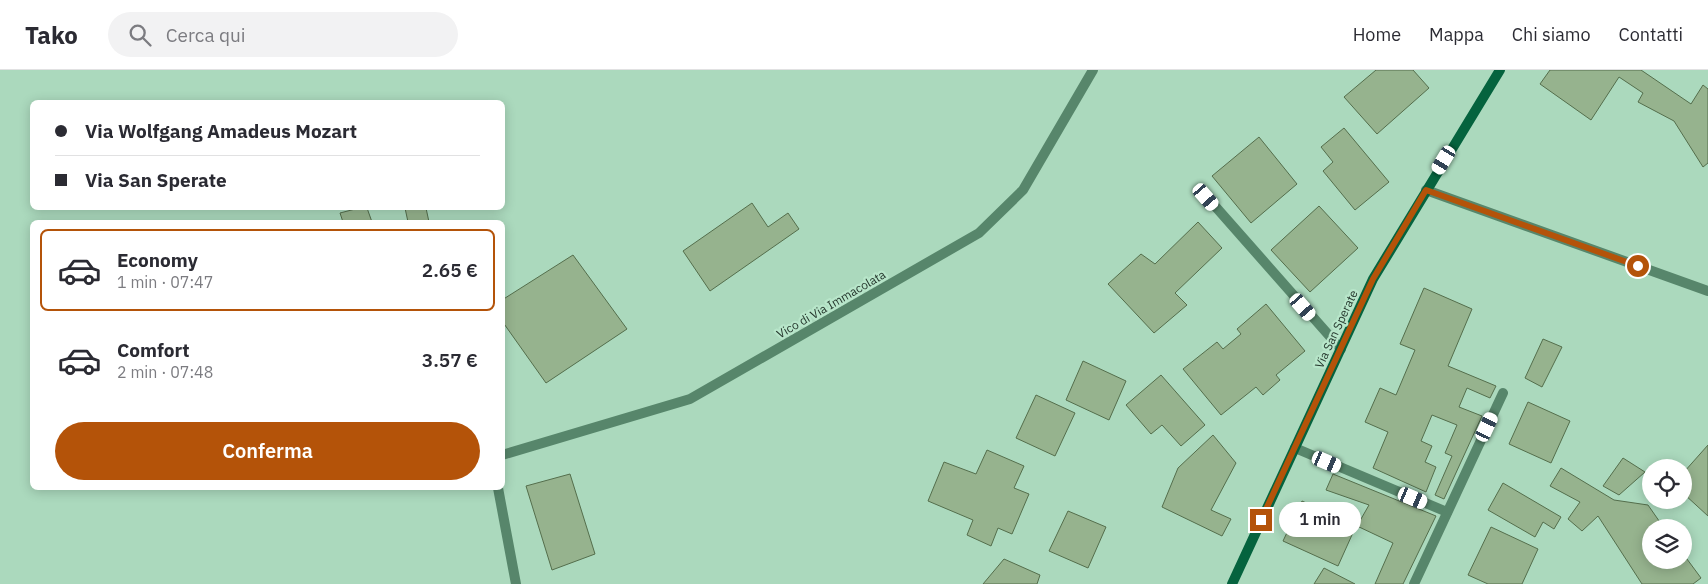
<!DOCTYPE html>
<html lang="it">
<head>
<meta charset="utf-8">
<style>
  body { margin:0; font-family:"IBM Plex Sans",sans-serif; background:#f2f2f3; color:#2b2b33; height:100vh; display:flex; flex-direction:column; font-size:19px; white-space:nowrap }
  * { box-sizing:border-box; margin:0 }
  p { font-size:16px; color:#7c7c81 }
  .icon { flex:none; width:28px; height:28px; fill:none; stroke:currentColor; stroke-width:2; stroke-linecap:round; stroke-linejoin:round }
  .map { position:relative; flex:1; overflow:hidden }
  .sheet { position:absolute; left:30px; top:150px; width:475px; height:270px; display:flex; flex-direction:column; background:#fff; border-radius:8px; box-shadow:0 2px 12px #0003 }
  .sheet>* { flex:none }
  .hud { position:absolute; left:30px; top:30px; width:475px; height:110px; border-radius:8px; box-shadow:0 2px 12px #0003; display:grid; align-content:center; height:110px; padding:0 25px; background:#fff }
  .tools { position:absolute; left:1642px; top:389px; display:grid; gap:10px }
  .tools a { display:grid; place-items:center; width:50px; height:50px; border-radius:50%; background:#fff; box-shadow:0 2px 12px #0003; font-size:25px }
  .end { position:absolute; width:22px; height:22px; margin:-11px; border:6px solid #b45309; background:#fff; box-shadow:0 0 0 2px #fff }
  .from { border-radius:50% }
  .bubble { position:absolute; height:35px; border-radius:18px; background:#fff; box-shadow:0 2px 12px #0003; font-size:16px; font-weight:600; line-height:35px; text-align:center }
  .car { position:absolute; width:15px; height:30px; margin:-15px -8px; border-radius:6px; box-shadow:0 0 4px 1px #0007; background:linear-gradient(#fff 24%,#345 0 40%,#fff 0 76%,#345 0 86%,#fff 0) }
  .hud b { display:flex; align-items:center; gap:18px; height:48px; font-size:19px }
  .hud b+b { border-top:1px solid #e1e1e2 }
  .hud i { width:12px; height:12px; background:#2b2b33 }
  ul { padding:9px 0 0; list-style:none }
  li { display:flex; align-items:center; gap:15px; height:82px; margin:0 10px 8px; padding:0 15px; border:2px solid transparent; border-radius:8px }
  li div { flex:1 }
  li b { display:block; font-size:19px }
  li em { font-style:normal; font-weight:600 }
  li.active { border-color:#b45309 }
  li>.icon { width:45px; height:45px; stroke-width:1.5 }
  .action { display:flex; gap:10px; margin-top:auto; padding:10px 25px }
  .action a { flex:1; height:58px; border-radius:30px; background:#b45309; color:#fff; font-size:20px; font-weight:600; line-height:58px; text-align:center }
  header { display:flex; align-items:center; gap:30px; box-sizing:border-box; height:70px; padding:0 25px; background:#fff; border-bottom:1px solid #e1e1e2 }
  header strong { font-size:24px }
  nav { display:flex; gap:28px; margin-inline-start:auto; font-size:18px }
  .search { width:350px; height:45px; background:#f2f2f3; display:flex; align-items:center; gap:12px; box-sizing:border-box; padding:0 18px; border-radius:28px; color:#7c7c81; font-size:19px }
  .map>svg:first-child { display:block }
</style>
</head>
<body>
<header>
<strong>Tako</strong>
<div class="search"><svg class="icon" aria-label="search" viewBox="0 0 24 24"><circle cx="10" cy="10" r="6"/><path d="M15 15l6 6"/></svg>Cerca qui</div>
<nav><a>Home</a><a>Mappa</a><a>Chi siamo</a><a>Contatti</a></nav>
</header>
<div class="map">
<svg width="1708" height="514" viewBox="0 0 1708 514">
  <rect width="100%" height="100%" fill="#abd9bd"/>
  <g fill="#96b38e" stroke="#546e4c">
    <path d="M1376 0H1413L1429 18 1377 64 1344 27Z"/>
    <path d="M1550 0H1641L1691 34 1703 15 1708 19V93L1703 97 1674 51 1638 32 1643 23 1619 7 1591 50 1540 14Z"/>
    <path d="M1344 58 1389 112 1355 140 1323 101 1333 92 1321 77Z"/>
    <path d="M1259 67 1297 114 1251 153 1212 106Z"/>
    <path d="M752 133 768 157 788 143 799 159 710 221 683 181Z"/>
    <path d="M1319 136 1358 178 1310 222 1271 180Z"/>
    <path d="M359 138H367L372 152H343L340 143Z"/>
    <path d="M405 138H426L429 152H408Z"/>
    <path d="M1198 152 1222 178 1175 223 1187 235 1154 263 1108 214 1141 184 1155 194Z"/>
    <path d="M573 185 627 259 546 313 502 251V230Z"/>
    <path d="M1424 218 1472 239 1448 296 1496 316 1490 328 1467 318 1459 337 1482 346 1444 429 1435 425 1452 386 1445 383 1457 355 1432 345 1421 371 1432 376 1425 392 1436 397 1426 422 1373 398 1388 362 1365 352 1380 318 1396 325 1415 280 1400 274Z"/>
    <path d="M1266 234 1305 281 1276 305 1280 310 1263 325 1256 317 1221 345 1183 299 1217 272 1223 279 1241 264 1237 259Z"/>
    <path d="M1543 269 1562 277 1542 317 1525 308Z"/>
    <path d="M1083 291 1126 311 1109 350 1066 330Z"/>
    <path d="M1161 305 1205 355 1181 376 1162 355 1151 364 1126 335Z"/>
    <path d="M1036 325 1075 343 1055 386 1016 368Z"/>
    <path d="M1528 332 1570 351 1551 393 1509 374Z"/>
    <path d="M1213 365 1236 393 1211 440 1231 449 1222 466 1162 437 1178 398Z"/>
    <path d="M1708 375V446L1684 424V402Z"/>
    <path d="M987 380 1024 396 1014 418 1029 424 1012 464 998 458 991 476 967 465 973 450 928 431 944 392 976 404Z"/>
    <path d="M1623 388 1645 402 1619 425 1603 416Z"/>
    <path d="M1561 398 1614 430 1648 435 1664 458H1651V490H1684V485L1701 508 1693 514H1642L1598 446 1582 461 1568 449 1580 432 1550 416Z"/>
    <path d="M570 404 595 484 552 500 526 416Z"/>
    <path d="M1333 404 1436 446 1403 514H1375L1393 473 1357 456 1369 435 1326 420Z"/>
    <path d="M1503 413 1561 447 1554 459 1543 452 1535 467 1488 440Z"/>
    <path d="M1302 431 1356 456 1338 496 1283 471Z"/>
    <path d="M1068 441 1106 457 1088 498 1049 481Z"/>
    <path d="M1491 457 1538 479 1522 514H1488L1468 505Z"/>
    <path d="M1004 489 1040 505 1037 514H983Z"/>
    <path d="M1324 498 1355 514H1314Z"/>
  </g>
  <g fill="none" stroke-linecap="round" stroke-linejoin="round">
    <g stroke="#57866b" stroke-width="10">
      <path d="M1426 120 1708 221"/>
      <path d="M1207 127 1341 279"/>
      <path d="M1295 378 1447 442"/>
      <path d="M502 385 690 329 979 163 1023 120 1093 0"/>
      <path d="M498 418 516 514"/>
      <path d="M1414 514 1503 323"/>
    </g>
    <path stroke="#05633e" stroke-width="10" d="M1232 514 1373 209 1500 0"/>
  </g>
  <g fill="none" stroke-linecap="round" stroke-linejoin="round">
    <path stroke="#b45309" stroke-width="6" d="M1261 450 1373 209 1426 120 1638 196"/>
  </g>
  <g text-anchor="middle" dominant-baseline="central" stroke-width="4.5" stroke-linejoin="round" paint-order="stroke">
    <g font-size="12" fill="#26382e" stroke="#b8e6ca">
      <text transform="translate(831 234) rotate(-30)">Vico di Via Immacolata</text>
      <text transform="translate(1336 259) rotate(-65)">Via San Sperate</text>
    </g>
  </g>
</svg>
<div class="tools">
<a><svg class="icon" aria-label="locate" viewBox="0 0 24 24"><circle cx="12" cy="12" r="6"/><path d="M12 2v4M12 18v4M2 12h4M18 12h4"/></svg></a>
<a><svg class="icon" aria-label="layers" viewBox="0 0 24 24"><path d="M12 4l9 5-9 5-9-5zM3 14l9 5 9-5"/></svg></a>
</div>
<i class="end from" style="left:1638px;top:196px"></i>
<i class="end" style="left:1261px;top:450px"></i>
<div class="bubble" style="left:1279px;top:432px;width:82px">1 min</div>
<i class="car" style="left:1444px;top:90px;rotate:211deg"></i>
<i class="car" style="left:1206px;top:127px;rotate:139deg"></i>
<i class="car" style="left:1303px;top:237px;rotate:139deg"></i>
<i class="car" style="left:1487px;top:357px;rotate:25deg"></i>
<i class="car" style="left:1327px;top:392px;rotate:113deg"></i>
<i class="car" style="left:1413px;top:428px;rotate:113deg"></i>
<div class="hud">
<b><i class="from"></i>Via Wolfgang Amadeus Mozart</b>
<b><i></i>Via San Sperate</b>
</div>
<section class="sheet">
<ul>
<li class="active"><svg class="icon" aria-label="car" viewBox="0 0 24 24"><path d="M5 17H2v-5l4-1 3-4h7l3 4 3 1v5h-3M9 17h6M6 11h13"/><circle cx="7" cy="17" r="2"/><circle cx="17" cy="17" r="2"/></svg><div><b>Economy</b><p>1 min · 07:47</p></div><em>2.65 €</em></li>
<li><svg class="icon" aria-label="car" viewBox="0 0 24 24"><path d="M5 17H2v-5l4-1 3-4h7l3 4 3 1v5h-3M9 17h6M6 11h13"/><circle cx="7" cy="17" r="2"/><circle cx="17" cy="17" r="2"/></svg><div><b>Comfort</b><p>2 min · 07:48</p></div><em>3.57 €</em></li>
</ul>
<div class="action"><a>Conferma</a></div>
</section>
</div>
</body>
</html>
